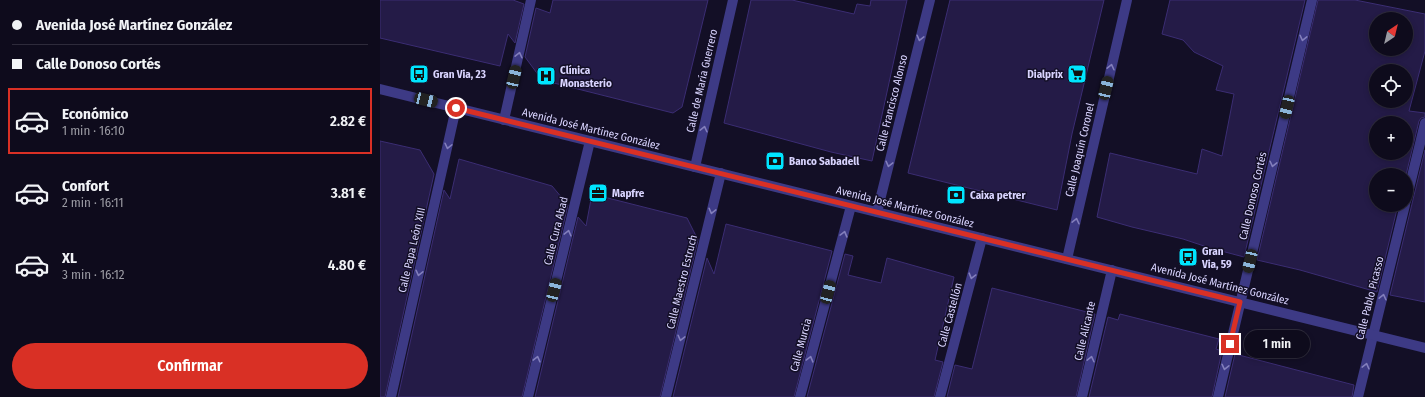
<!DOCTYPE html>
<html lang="es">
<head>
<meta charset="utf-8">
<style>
  body { margin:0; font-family:"Fira Sans Condensed",sans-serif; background:#171425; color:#f1f3f6; height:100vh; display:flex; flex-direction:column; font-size:15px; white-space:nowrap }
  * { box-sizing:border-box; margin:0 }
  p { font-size:13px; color:#9b9ba3 }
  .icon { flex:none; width:22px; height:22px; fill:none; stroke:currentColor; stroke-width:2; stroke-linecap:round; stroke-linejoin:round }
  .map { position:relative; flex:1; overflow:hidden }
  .details { display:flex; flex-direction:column; background:#0e0b1c; width:380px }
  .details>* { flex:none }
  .top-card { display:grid; align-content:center; height:88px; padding:0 12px; background:#0e0b1c }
  .needle { width:26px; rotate:35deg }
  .fabs { position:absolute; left:989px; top:12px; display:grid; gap:8px }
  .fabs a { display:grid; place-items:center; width:44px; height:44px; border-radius:50%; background:#0e0b1c; box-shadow:0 2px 6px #0003,0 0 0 1px #2e2b3b; font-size:20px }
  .end { position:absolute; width:18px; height:18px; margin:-9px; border:5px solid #d93025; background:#fff; box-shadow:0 0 0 2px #fff }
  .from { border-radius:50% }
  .bubble { position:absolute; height:28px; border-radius:14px; background:#0e0b1c; box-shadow:0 2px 6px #0003,0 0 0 1px #2e2b3b; font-size:13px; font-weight:600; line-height:28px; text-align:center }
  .car { position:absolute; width:12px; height:24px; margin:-12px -6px; border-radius:5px; box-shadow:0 0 3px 1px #0007; background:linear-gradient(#222 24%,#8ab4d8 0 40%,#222 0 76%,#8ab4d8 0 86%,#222 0) }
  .top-card b { display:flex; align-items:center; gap:14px; height:38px; font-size:15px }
  .top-card b+b { border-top:1px solid #2e2b3b }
  .top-card i { width:10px; height:10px; background:#f1f3f6 }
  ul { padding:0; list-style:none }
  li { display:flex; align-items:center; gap:12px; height:66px; margin:0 8px 6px; padding:0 4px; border:2px solid transparent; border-radius:0px }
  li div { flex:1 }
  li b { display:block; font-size:15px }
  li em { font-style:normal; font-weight:600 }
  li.current { border-color:#d93025 }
  li>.icon { width:36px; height:36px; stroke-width:1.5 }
  .cta { display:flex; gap:8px; margin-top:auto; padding:8px 12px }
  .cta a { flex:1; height:46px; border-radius:24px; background:#d93025; color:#fff; font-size:16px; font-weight:600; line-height:46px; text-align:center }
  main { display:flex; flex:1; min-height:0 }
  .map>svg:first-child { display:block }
</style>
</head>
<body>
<main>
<section class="details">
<div class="top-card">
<b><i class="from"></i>Avenida José Martínez González</b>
<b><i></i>Calle Donoso Cortés</b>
</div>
<ul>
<li class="current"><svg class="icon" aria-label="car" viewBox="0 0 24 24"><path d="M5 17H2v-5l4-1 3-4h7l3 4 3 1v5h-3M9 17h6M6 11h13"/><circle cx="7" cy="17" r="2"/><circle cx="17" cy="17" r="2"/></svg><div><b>Económico</b><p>1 min · 16:10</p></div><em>2.82 €</em></li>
<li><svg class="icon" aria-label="car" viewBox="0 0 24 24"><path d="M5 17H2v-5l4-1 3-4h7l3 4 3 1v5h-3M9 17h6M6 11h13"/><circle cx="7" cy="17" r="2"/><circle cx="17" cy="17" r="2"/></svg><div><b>Confort</b><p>2 min · 16:11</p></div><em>3.81 €</em></li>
<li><svg class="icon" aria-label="car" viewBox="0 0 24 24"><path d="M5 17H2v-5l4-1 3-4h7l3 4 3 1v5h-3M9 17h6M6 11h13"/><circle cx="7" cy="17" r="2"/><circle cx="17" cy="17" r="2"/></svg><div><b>XL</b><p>3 min · 16:12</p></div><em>4.80 €</em></li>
</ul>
<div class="cta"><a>Confirmar</a></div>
</section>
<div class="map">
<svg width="1045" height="397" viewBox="0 0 1045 397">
  <rect width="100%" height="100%" fill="#130f26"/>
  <g fill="#241b47" stroke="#3b2d73" fill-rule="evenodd">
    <path d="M0 0H133L144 4 135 43 128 34 120 66 0 38Z"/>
    <path d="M173 0H328L302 107 293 113 162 80 145 57 156 8 170 13Z"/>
    <path d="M371 0H412L474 14 477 4 490 6 491 0H527L492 161 451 152 344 123Z"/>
    <path d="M570 0H724L692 134 677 210 528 173Z"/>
    <path d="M790 0H925L864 257 830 248 803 239 752 227 717 217 730 153 817 174 822 149 842 156 854 94 836 90 843 66 814 52 803 40 782 34Z"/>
    <path d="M938 0H975L1045 14V51L1029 111 1045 113V117L1041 118 1039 121 1026 175H996V205H1018L997 292 920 270 877 260ZM996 19H1026V49H996ZM996 71H1026V101H996ZM996 123H1026V153H996Z"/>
    <path d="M0 141 40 150 54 174 5 397H0Z"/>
    <path d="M1045 150V302L1010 295Z"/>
    <path d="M79 159 172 186 188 205 142 397H18L64 190 70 199Z"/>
    <path d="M212 194 307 218 318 240 280 397H155L198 217 206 226Z"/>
    <path d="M346 224 452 251 414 397H293L327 258 334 274Z"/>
    <path d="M465 254 473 256 468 275 501 283 507 258 574 277 555 360 563 362 554 397H427Z"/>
    <path d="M612 288 715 314 696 397H567L575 365 592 369Z"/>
    <path d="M740 314 839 339 836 349 842 351 832 397H709L728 317 738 320Z"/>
    <path d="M855 354 974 385 972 397H845Z"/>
  </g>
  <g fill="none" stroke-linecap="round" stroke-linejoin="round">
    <g stroke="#3d3a85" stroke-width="10">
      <path d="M124 120 151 0"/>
      <path d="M315 167 353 0"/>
      <path d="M1026 201 1045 123"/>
      <path d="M497 212 550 0"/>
      <path d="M687 259 747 0"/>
      <path d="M11 397 76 108"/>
      <path d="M148 397 210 141"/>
      <path d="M286 397 341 173"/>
      <path d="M420 397 471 206"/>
      <path d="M560 397 602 238"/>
      <path d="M702 397 732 270"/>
      <path d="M838 397 932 0"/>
      <path d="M978 397 1025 205"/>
    </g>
    <path stroke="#3d3a85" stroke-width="10" d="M0 89 1045 348"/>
  </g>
  <defs><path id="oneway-chevron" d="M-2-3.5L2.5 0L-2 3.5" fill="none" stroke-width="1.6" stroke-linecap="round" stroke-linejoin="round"/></defs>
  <g stroke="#837fbc">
    <use href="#oneway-chevron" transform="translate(540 38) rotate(104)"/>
    <use href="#oneway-chevron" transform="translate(923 38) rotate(103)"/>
    <use href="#oneway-chevron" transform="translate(139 55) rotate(-77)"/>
    <use href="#oneway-chevron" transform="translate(731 67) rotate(-77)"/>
    <use href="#oneway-chevron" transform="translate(324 129) rotate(-77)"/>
    <use href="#oneway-chevron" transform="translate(68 146) rotate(103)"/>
    <use href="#oneway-chevron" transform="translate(509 164) rotate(104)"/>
    <use href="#oneway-chevron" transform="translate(893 164) rotate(103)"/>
    <use href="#oneway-chevron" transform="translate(332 211) rotate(104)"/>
    <use href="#oneway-chevron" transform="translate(696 221) rotate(-77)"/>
    <use href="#oneway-chevron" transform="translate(188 233) rotate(-76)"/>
    <use href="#oneway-chevron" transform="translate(464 234) rotate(-75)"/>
    <use href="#oneway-chevron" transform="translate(39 273) rotate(103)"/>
    <use href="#oneway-chevron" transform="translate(592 276) rotate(105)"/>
    <use href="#oneway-chevron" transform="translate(1003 297) rotate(-77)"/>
    <use href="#oneway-chevron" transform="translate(301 338) rotate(104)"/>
    <use href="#oneway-chevron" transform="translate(157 359) rotate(-76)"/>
    <use href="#oneway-chevron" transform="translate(430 359) rotate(-75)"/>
    <use href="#oneway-chevron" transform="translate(711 359) rotate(-77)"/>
    <use href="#oneway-chevron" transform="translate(986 366) rotate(-76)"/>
    <use href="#oneway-chevron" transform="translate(845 367) rotate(103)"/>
  </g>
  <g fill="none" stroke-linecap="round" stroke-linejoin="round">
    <path stroke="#d93025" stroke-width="5" d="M76 108 860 302 850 344"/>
  </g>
  <defs>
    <symbol id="bus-square" viewBox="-11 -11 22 22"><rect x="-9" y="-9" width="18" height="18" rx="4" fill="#00e5ff" stroke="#130f26"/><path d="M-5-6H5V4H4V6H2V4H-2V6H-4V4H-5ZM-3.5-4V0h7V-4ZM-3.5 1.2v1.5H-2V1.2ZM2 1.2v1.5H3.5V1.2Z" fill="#111"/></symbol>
    <symbol id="supermarket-square" viewBox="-11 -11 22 22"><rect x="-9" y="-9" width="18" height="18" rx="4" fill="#00e5ff" stroke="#130f26"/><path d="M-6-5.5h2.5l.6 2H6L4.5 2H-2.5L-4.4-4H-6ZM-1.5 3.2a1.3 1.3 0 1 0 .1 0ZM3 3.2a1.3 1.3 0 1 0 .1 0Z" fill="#111"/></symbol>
    <symbol id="hospital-square" viewBox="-11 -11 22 22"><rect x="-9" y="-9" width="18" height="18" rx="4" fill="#00e5ff" stroke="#130f26"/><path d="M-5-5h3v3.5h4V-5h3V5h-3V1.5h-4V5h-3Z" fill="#111"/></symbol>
    <symbol id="bank-square" viewBox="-11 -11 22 22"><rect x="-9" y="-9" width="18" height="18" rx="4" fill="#00e5ff" stroke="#130f26"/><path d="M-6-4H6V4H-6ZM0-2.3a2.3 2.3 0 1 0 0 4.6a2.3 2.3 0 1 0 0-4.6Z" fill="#111"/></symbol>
    <symbol id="office-square" viewBox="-11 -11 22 22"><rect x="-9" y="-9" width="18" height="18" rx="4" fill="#00e5ff" stroke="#130f26"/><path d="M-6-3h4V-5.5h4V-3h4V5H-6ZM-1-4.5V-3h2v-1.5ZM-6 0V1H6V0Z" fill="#111"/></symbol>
  </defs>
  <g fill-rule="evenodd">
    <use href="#bus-square" x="28" y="63" width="22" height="22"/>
    <use href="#supermarket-square" x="686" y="63" width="22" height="22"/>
    <use href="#hospital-square" x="155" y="65" width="22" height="22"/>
    <use href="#bank-square" x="384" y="150" width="22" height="22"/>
    <use href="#office-square" x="207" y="182" width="22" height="22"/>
    <use href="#bank-square" x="565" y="184" width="22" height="22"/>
    <use href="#bus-square" x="797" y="246" width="22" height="22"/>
  </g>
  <g text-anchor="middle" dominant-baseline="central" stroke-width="3" stroke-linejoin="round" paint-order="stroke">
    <g font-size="11" font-weight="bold" fill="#d9d4ff" stroke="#130f26" text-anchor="start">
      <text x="180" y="70">Clínica<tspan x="180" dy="13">Monasterio</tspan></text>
      <text x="53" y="74">Gran Via, 23</text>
      <text x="683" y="74" text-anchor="end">Dialprix</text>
      <text x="409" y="161">Banco Sabadell</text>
      <text x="232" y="193">Mapfre</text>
      <text x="590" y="195">Caixa petrer</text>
      <text x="822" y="251">Gran<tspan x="822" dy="13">Via, 59</tspan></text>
    </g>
    <g font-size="11" fill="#d9d4ff" stroke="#130f26">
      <text transform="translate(322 81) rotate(-77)">Calle de María Guerrero</text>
      <text transform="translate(512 103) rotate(-76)">Calle Francisco Alonso</text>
      <text transform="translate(211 129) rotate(14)">Avenida José Martínez González</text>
      <text transform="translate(700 150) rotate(-77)">Calle Joaquín Coronel</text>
      <text transform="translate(873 196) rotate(-77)">Calle Donoso Cortés</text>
      <text transform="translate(525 207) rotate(14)">Avenida José Martínez González</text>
      <text transform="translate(176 231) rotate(-76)">Calle Cura Abad</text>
      <text transform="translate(32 250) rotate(-77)">Calle Papa León XIII</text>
      <text transform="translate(302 282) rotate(-76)">Calle Maestro Estruch</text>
      <text transform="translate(840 284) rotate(14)">Avenida José Martínez González</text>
      <text transform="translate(990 298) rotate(-76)">Calle Pablo Picasso</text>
      <text transform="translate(570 315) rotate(-75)">Calle Castellón</text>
      <text transform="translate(705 331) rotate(-77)">Calle Alicante</text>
      <text transform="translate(421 345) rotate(-75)">Calle Murcia</text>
    </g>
  </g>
</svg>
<div class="fabs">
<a><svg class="needle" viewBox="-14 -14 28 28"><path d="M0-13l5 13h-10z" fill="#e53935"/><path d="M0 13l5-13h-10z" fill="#9b9ba3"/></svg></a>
<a><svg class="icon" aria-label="locate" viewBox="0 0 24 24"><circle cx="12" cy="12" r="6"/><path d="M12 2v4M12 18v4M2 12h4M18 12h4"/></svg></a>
<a>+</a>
<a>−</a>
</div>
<i class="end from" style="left:76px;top:108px"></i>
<i class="end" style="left:850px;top:344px"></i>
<div class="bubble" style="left:864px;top:330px;width:66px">1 min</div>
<i class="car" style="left:134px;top:77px;rotate:13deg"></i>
<i class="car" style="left:726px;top:88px;rotate:13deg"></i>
<i class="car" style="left:46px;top:100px;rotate:104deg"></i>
<i class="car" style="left:907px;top:107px;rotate:193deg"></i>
<i class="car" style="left:870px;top:261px;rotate:193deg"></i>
<i class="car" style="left:174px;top:290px;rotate:14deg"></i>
<i class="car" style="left:448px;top:292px;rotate:15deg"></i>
</div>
</main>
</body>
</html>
